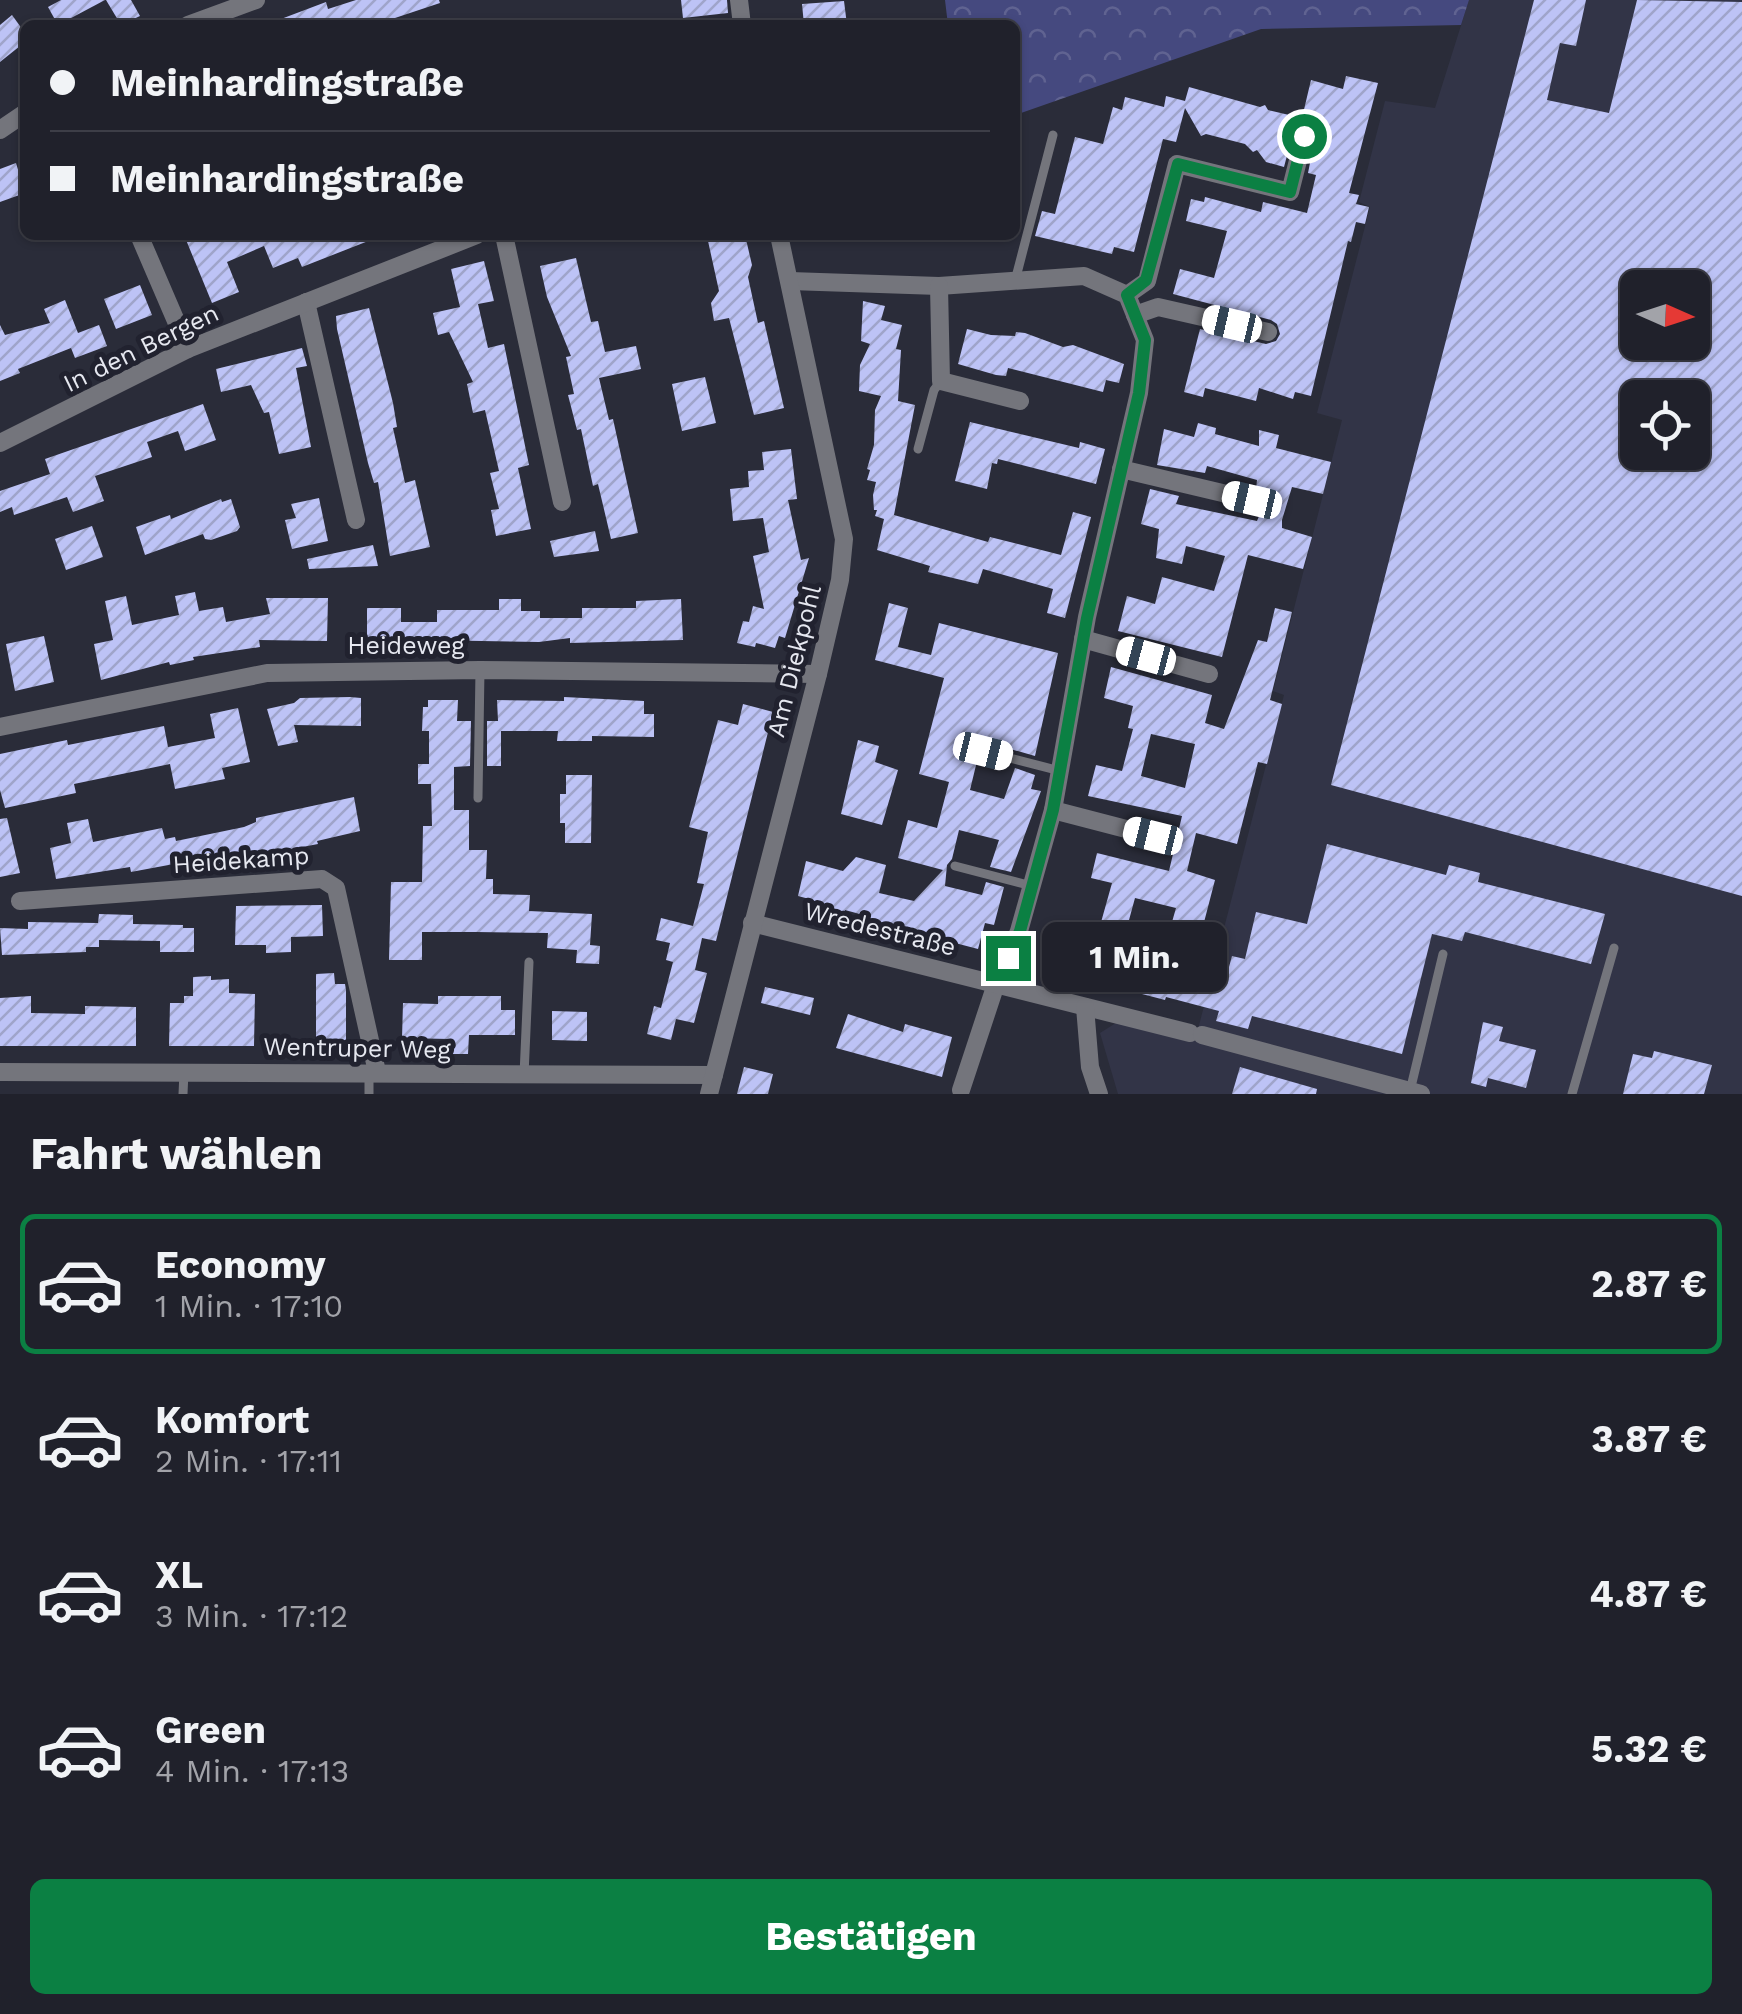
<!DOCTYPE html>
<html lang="de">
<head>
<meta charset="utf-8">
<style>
  body { margin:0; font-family:"Work Sans",sans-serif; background:#2d2e37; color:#f1f3f6; height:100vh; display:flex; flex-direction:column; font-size:38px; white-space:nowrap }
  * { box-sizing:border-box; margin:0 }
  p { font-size:32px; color:#a2a3a9 }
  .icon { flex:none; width:55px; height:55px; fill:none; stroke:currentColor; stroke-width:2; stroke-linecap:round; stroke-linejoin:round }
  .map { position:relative; height:1094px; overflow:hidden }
  .drawer { display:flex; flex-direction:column; background:#20212b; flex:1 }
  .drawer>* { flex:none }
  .top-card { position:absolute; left:20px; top:20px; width:1000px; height:220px; border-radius:15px; box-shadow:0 2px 8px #0004,0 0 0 2px #3d3e47; display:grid; align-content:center; height:220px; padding:0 30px; background:#20212b }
  .needle { width:65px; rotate:93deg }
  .tools { position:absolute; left:1620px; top:270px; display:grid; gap:20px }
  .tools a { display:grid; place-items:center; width:90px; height:90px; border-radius:15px; background:#20212b; box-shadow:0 2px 8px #0004,0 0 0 2px #3d3e47; font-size:50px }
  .end { position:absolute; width:45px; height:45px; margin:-22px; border:12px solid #0b8043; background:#fff; box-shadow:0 0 0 5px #fff }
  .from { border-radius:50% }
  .bubble { position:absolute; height:70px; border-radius:15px; background:#20212b; box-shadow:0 2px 8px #0004,0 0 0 2px #3d3e47; font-size:32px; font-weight:700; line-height:70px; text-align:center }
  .car { position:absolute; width:30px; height:60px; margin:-30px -15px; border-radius:12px; box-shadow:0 0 8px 2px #0007; background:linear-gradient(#fff 24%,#345 0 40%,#fff 0 76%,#345 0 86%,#fff 0) }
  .top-card b { display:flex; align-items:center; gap:35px; height:95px; font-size:38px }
  .top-card b+b { border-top:2px solid #3d3e47 }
  .top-card i { width:25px; height:25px; background:#f1f3f6 }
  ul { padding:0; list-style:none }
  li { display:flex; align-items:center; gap:30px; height:140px; margin:0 20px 15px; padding:0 10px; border:5px solid transparent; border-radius:15px }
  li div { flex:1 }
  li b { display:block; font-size:38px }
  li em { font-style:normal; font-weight:700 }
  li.on { border-color:#0b8043 }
  li>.icon { width:90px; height:90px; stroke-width:1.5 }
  h2 { padding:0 30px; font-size:45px; line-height:120px }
  .cta { display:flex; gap:20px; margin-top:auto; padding:20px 30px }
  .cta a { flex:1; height:115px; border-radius:15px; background:#0b8043; color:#fff; font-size:40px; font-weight:700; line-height:115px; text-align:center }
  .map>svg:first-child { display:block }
</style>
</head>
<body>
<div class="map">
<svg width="1742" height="1094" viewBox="0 0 1742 1094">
  <defs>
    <pattern id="forest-crowns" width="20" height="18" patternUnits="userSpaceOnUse" patternTransform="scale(2.5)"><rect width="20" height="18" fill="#45497f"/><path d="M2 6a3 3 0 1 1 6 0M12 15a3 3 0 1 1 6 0" fill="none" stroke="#606391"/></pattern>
    <pattern id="building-hatch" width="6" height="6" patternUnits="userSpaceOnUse" patternTransform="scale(2.5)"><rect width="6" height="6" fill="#bdc3f6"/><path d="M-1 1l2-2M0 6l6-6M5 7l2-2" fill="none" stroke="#9fa4ca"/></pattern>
  </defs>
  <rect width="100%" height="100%" fill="#2a2c39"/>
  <path fill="#323447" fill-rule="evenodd" d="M1469 0H1742V1094H1118L1100 1033 1119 1021 1195 1041 1284 695 1273 691 1342 420 1317 413 1370 207 1359 202 1385 101 1435 108ZM1638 288H1692V342H1638ZM1638 398H1692V452H1638Z"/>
  <path fill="url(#forest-crowns)" d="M945 0H1469L1461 25 1261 29 1015 115V25H948Z"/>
  <g fill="url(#building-hatch)" fill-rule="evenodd">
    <path d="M61 0H105L58 25 48 7Z"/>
    <path d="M106 0H131L140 16 121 25Z"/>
    <path d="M356 0H439L440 3 374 25H274L273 22 326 2 328 9Z"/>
    <path d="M681 0H727L728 13 683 18Z"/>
    <path d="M1534 0H1586L1576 46 1560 43 1547 100 1609 113 1637 0 1742 2V896L1331 785ZM1638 288H1692V342H1638ZM1638 398H1692V452H1638Z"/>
    <path d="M844 1 847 25H804L802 4Z"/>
    <path d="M12 15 25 33V42L0 62V25Z"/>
    <path d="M1346 76 1378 83 1349 193 1359 195 1356 204 1369 207 1365 224 1356 222 1351 242 1348 241 1311 396 1295 392 1293 399 1259 388 1256 401 1205 388 1203 397 1184 392 1200 329 1266 344 1276 341 1280 334 1277 324 1271 320 1173 294 1180 269 1214 278 1227 231 1186 221 1191 199 1204 202 1205 197 1261 212 1263 202 1307 213 1316 175 1308 173 1316 133 1306 125 1294 129 1284 167 1266 162 1257 150 1253 152 1245 144 1206 134 1201 136 1185 108 1176 142 1163 139 1134 252 1114 247 1112 254 1035 236 1042 211 1055 214 1075 137 1103 144 1113 107 1122 110 1125 97 1164 107 1166 96 1185 101 1189 87 1260 107 1265 105 1268 110 1302 118 1311 80 1343 89Z"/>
    <path d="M16 163 25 193 0 202V169Z"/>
    <path d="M184 235H381V236L302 267 298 258 273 268 264 246 227 262 239 292 212 303Z"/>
    <path d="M713 235H745L752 265 748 277 758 323 764 321 784 408 754 415 729 318 714 321 711 303 719 291 708 241 714 239Z"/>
    <path d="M576 258 591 322 598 321 605 352 636 346 641 369 599 378 609 420 613 419 638 533 611 539 598 484 593 486 581 429 577 430 568 395 574 394 566 357 571 356 547 297 540 266Z"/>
    <path d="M484 261 494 301 478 304 488 348 504 344 529 465 518 468 531 529 496 536 491 510 499 509 490 473 499 471 485 410 473 413 467 384 473 382 449 332 438 335 433 313 460 307 451 269Z"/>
    <path d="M140 285 152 315 116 329 104 299Z"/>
    <path d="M65 300 78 333 99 325 107 346 75 358 71 348 18 369 20 373 0 381V325L5 335 50 323 44 309Z"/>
    <path d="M863 301 885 306 881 320 902 325 896 349 901 350 898 401 915 405 894 515 988 542 990 537 1061 555 1073 512 1091 517 1065 618 1047 613 1053 589 983 569 978 584 928 572 930 566 877 550 884 519 875 516 877 510H874L873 495 876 482 867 480 870 470 867 469 874 445 875 410 881 396 859 391 860 365 870 344 861 341Z"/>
    <path d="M369 308 393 403 397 427 393 428 405 483 415 480 430 547 390 556 378 482 374 483 368 463 337 329 336 316Z"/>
    <path d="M967 329 991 335 1015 336 1016 332 1025 333 1063 347 1073 345 1124 364 1119 383 1106 380 1103 392 1008 368 1006 376 996 375 958 364Z"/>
    <path d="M302 348 307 366 296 368 311 447 279 454 269 412 264 413 251 385 221 392 216 369Z"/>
    <path d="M705 377 716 423 682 431 672 384Z"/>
    <path d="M203 404 216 440 185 451 178 431 147 442 152 457 95 476 104 501 73 512 67 497 14 515 12 507 0 512V491L50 474 45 459Z"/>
    <path d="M970 422 1079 448 1080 442 1105 449 1096 484 998 459 997 464 992 463 987 489 955 481Z"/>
    <path d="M1198 423 1216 428 1215 434 1259 446V430L1279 435 1276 448 1331 462 1323 494 1292 487 1282 520V528L1312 537 1303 569 1248 555 1222 657 1118 631 1127 596 1155 604 1162 577 1214 591 1225 556 1186 546 1182 564 1156 558 1159 529 1141 524 1150 489 1179 496 1176 504 1257 521 1264 504 1266 488 1264 493 1256 489 1257 480 1207 466 1205 473 1157 465 1164 429 1194 437Z"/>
    <path d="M791 449 797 499 788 500 801 560 809 558 785 638 779 636 775 648 756 643 755 647 737 643 743 621 749 622 753 606 764 609 753 556 769 552 763 518 733 521 730 489 749 487 748 471 764 470 762 452Z"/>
    <path d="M319 498 328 541 292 549 285 520 296 518 291 504Z"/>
    <path d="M221 499 222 502 231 499 240 527 237 531 211 540 205 539 203 534 145 555 136 527 170 515 171 519Z"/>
    <path d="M92 526 103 557 66 570 55 539Z"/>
    <path d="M595 531 599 551 554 557 550 541Z"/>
    <path d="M373 545 378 566 309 569 307 559Z"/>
    <path d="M195 592 199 611 223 607 226 622 270 614 266 598H328L327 641 259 640 260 647 193 657 194 660 170 665 169 662 101 680 94 644 113 640 105 601 126 596 132 625 179 615 175 596Z"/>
    <path d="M499 599H521V611H540V618H582V608H636V601L681 599 683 640 570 643V638L539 642 367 639V608H401V622H437V610H499Z"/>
    <path d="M889 603 908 608 898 647 931 655 939 623 1058 653 1035 756 982 741 976 748 978 757 970 790 1004 799 1015 768 1035 775 1031 789 1041 791 1011 872 990 867 999 840 959 830 952 859 947 865 945 886 982 895 986 882 1004 887 994 925 985 923 978 949 871 921 867 916 845 910 844 915 812 906 813 900 798 896 806 861 843 871 856 857 886 865 879 893 914 901 943 870 898 858 908 820 937 828 949 782 919 774 944 678 875 660Z"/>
    <path d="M1275 608 1292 612 1270 700 1282 704 1267 764 1258 762 1237 844 1196 833 1187 871 1215 880 1202 930 1172 922 1176 908 1135 898 1117 964 1105 961 1100 984 1043 969 1048 949 1083 958 1091 931 1098 933 1112 883 1091 878 1097 853 1169 871 1182 816 1088 796 1096 765 1122 771 1133 729 1128 728 1133 706 1104 698 1111 667 1212 695 1205 723 1224 729 1258 640 1267 642ZM1151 734 1195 744 1185 788 1141 776Z"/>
    <path d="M44 636 54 682 15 691 6 644Z"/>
    <path d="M350 697 361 698V726L294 725 298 742 278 746 267 709 294 703 300 698Z"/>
    <path d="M564 697 644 701V714H654V737L592 736V741H557L558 731H501V766H487V721H498L497 700 564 701Z"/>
    <path d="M428 700H458L457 721H471L470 766 454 767V810H469V850H487L486 879H493V894L530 895 529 911 592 914 590 945 600 946 599 964 576 963 577 950 547 948 548 933 476 932H422V960H389L391 882H422L423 826H432L431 784H418V764H429V731H422L423 707H428Z"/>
    <path d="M743 704 773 712 716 941 702 938 695 970 707 973 694 1023 676 1019 671 1040 647 1034 654 1006 661 1008 673 962 666 960 670 943 656 940 661 918 693 926 704 884 697 883 708 832 689 827 718 720 738 725Z"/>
    <path d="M238 708 250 762 222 768 225 779 175 789 170 764 74 784 76 793 5 808 0 790V754L67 740 68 745 164 726 168 747 215 738 210 714Z"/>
    <path d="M858 740 879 746 875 762 898 770 882 825 841 814Z"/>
    <path d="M566 775H592L591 843H565V823H560V794H566Z"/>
    <path d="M354 797 360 831 317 841 318 844 240 859 241 863 229 867 206 872 205 870 193 872 190 861 131 872 130 867 56 879 50 848 71 843 67 823 88 819 93 842 162 828 165 839 175 837 176 841 244 827 256 822V818Z"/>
    <path d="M7 818 20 873 0 877V819Z"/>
    <path d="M1327 844 1446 875 1449 865 1480 873 1478 882 1605 914 1591 964 1465 932 1462 941 1432 934 1402 1054 1252 1016 1248 1029 1216 1021 1219 1011 1166 997 1165 1000 1142 994 1149 965 1178 972 1182 954 1229 967 1232 956 1245 959 1256 912 1307 924Z"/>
    <path d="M322 905 323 936 291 937V952L266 953V945H235L236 906Z"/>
    <path d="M99 914 133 915V924L183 925V928H194V952H160V941L99 940V947H86V952L2 955 0 928 28 929V922L98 923Z"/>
    <path d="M334 973 335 984H345L346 990V1048H316V974Z"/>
    <path d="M211 976V980L229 979V993L255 994 254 1046H169L170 1003H184V996H193V977Z"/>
    <path d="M765 987 814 998 810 1015 761 1003Z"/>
    <path d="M31 996V1013L85 1014V1006L136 1007V1046H0V998Z"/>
    <path d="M438 996H501V1010H515V1035H469L468 1054H450L449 1039 402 1038 403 1003 438 1004Z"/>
    <path d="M552 1011 587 1012V1041L552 1040Z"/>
    <path d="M848 1014 903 1032 905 1024 952 1037 942 1077 836 1048Z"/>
    <path d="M1483 1022 1503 1027 1499 1041 1536 1050 1526 1088 1488 1078 1486 1087 1471 1083Z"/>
    <path d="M1654 1051 1712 1065 1704 1094H1623L1633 1054 1652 1058Z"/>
    <path d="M744 1067 773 1074 768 1094H737Z"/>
    <path d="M1240 1067 1317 1089 1316 1094H1232Z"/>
  </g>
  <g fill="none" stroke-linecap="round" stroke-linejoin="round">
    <g stroke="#74757c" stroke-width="9">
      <path d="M1015 281 1053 135"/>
      <path d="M918 449 934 390 941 381"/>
      <path d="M983 751 1060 771"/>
      <path d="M478 798 480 670"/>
      <path d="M955 866 1032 886"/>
      <path d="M524 1075 529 962"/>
      <path d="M1410 1091 1443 954"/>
      <path d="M183 1094 184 1072"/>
      <path d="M369 1094V1074"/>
      <path d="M1572 1094 1614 948"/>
    </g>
    <g stroke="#74757c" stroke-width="18">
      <path d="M739 0 742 25"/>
      <path d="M188 25 256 0"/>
      <path d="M0 130 25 113"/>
      <path d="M139 235 188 349"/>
      <path d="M504 235 562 502"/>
      <path d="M790 281 939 286 1084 276 1127 295 1145 340 1139 393 1087 617 1053 810 1019 931 996 984 961 1090"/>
      <path d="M939 286 941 381 1020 401"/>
      <path d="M1127 295 1147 281 1177 164 1290 192 1304 137"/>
      <path d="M306 302 356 520"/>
      <path d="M1135 315 1158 307 1268 332"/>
      <path d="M0 443 188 349 477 235"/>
      <path d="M1121 469 1252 500"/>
      <path d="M1083 639 1209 674"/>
      <path d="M0 727 267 673 480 670 818 674"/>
      <path d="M1053 810 1153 836"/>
      <path d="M20 901 322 879 336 888 377 1072"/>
      <path d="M752 923 1190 1033"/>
      <path d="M1085 1007 1090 1067 1099 1094"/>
      <path d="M1202 1035 1421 1094"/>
      <path d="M0 1072 714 1075"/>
      <path d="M709 1094 818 674 840 580 844 539 779 235"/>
    </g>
  </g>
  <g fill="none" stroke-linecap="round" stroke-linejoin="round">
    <path stroke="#0b8043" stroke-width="12" d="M1008 958 1020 931 1053 810 1087 618 1139 393 1145 340 1127 295 1146 280 1178 164 1290 192 1304 136"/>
  </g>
  <g text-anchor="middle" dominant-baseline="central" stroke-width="10" stroke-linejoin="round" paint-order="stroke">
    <g font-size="25" fill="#e6e8f0" stroke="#21222f">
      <text transform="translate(141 348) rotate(-26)">In den Bergen</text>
      <text x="406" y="645">Heideweg</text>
      <text transform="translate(794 661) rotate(-76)">Am Diekpohl</text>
      <text transform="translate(241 860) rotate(-4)">Heidekamp</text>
      <text transform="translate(880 929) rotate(14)">Wredestraße</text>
      <text transform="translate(357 1048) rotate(1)">Wentruper Weg</text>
    </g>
  </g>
</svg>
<div class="tools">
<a><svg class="needle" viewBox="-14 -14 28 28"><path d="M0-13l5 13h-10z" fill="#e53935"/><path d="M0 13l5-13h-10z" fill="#a2a3a9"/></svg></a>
<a><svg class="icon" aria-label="locate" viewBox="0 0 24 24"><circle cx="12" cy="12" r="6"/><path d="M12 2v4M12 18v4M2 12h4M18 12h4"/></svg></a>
</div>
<i class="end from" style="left:1304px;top:136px"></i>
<i class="end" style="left:1008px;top:958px"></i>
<div class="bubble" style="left:1042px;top:922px;width:185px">1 Min.</div>
<i class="car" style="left:1232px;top:324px;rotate:283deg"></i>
<i class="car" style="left:1252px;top:500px;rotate:283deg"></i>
<i class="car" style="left:1146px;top:656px;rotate:285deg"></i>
<i class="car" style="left:983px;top:751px;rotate:104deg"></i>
<i class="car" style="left:1153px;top:836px;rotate:284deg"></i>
<div class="top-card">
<b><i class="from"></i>Meinhardingstraße</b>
<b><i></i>Meinhardingstraße</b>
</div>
</div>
<section class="drawer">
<h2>Fahrt wählen</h2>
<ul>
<li class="on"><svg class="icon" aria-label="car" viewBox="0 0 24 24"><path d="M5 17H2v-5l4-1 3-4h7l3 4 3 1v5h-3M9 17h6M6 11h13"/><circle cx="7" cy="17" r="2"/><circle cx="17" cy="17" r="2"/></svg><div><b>Economy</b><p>1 Min. · 17:10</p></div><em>2.87 €</em></li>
<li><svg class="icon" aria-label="car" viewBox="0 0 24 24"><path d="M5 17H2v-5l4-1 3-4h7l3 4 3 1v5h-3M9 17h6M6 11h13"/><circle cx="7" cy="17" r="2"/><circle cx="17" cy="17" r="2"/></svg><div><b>Komfort</b><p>2 Min. · 17:11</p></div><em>3.87 €</em></li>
<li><svg class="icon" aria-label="car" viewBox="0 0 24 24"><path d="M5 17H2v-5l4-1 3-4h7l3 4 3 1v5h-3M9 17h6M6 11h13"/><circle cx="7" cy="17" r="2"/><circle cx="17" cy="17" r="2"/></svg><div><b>XL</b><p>3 Min. · 17:12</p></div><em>4.87 €</em></li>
<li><svg class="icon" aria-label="car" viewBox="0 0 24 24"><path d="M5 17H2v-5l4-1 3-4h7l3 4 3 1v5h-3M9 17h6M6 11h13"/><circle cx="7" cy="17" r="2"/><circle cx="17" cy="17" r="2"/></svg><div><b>Green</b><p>4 Min. · 17:13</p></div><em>5.32 €</em></li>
</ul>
<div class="cta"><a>Bestätigen</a></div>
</section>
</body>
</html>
